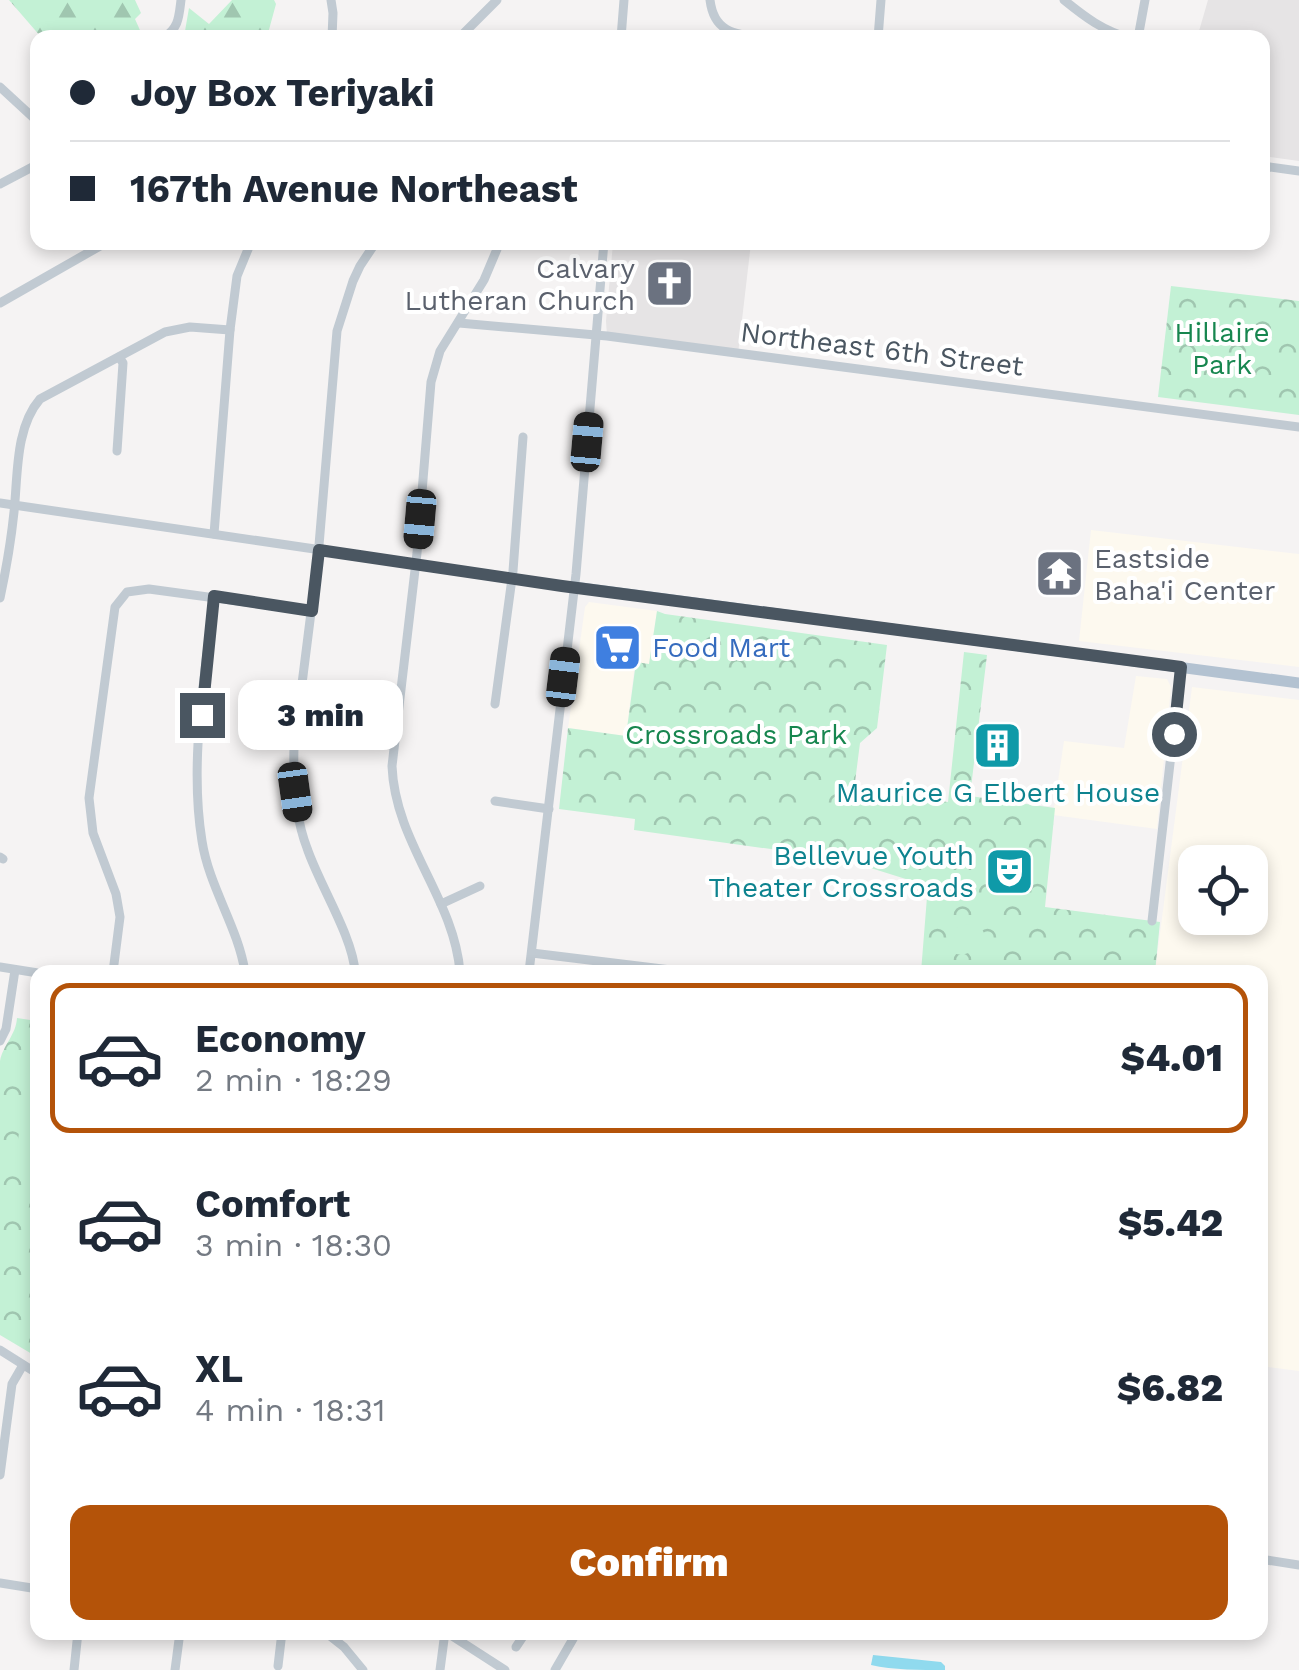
<!DOCTYPE html>
<html lang="en">
<head>
<meta charset="utf-8">
<style>
  body { margin:0; font-family:"Work Sans",sans-serif; background:#f6f6f7; color:#1f2937; height:100vh; display:flex; flex-direction:column; font-size:38px; white-space:nowrap }
  * { box-sizing:border-box; margin:0 }
  p { font-size:32px; color:#747a83 }
  .icon { flex:none; width:55px; height:55px; fill:none; stroke:currentColor; stroke-width:2; stroke-linecap:round; stroke-linejoin:round }
  .map { position:relative; flex:1; overflow:hidden }
  .sheet { position:absolute; left:30px; top:965px; width:1238px; height:675px; display:flex; flex-direction:column; background:#fff; border-radius:20px; box-shadow:0 5px 15px #0003 }
  .sheet>* { flex:none }
  .banner { position:absolute; left:30px; top:30px; width:1240px; height:220px; border-radius:20px; box-shadow:0 5px 15px #0003; display:grid; align-content:center; height:220px; padding:0 40px; background:#fff }
  .fabs { position:absolute; left:1178px; top:845px; display:grid; gap:20px }
  .fabs a { display:grid; place-items:center; width:90px; height:90px; border-radius:20px; background:#fff; box-shadow:0 5px 15px #0003; font-size:50px }
  .end { position:absolute; width:45px; height:45px; margin:-22px; border:12px solid #4a5661; background:#fff; box-shadow:0 0 0 5px #fff }
  .from { border-radius:50% }
  .bubble { position:absolute; height:70px; border-radius:20px; background:#fff; box-shadow:0 5px 15px #0003; font-size:32px; font-weight:800; line-height:70px; text-align:center }
  .car { position:absolute; width:30px; height:60px; margin:-30px -15px; border-radius:12px; box-shadow:0 0 8px 2px #0007; background:linear-gradient(#222 24%,#8ab4d8 0 40%,#222 0 76%,#8ab4d8 0 86%,#222 0) }
  .banner b { display:flex; align-items:center; gap:35px; height:95px; font-size:38px }
  .banner b+b { border-top:2px solid #e0e1e3 }
  .banner i { width:25px; height:25px; background:#1f2937 }
  ul { padding:18px 0 0; list-style:none }
  li { display:flex; align-items:center; gap:30px; height:150px; margin:0 20px 15px; padding:0 20px; border:5px solid transparent; border-radius:20px }
  li div { flex:1 }
  li b { display:block; font-size:38px }
  li em { font-style:normal; font-weight:800 }
  li.selected { border-color:#b45309 }
  li>.icon { width:90px; height:90px; stroke-width:1.5 }
  .cta { display:flex; gap:20px; margin-top:auto; padding:20px 40px }
  .cta a { flex:1; height:115px; border-radius:20px; background:#b45309; color:#fff; font-size:40px; font-weight:800; line-height:115px; text-align:center }
  .map>svg:first-child { display:block }
</style>
</head>
<body>
<div class="map">
<svg width="1299" height="1670" viewBox="0 0 1299 1670">
  <defs>
    <pattern id="forest-firs" width="22" height="20" patternUnits="userSpaceOnUse" patternTransform="scale(2.5)"><rect width="22" height="20" fill="#c3f1d5"/><path d="M5 1l3.5 6h-7zM16 11l3.5 6h-7z" fill="#a0c6b0"/></pattern>
    <pattern id="park-crowns" width="20" height="18" patternUnits="userSpaceOnUse" patternTransform="scale(2.5)"><rect width="20" height="18" fill="#c3f1d5"/><path d="M2 6a3 3 0 1 1 6 0M12 15a3 3 0 1 1 6 0" fill="none" stroke="#a0c6b0"/></pattern>
  </defs>
  <rect width="100%" height="100%" fill="#f5f3f3"/>
  <g fill="#fdf9ef" fill-rule="evenodd">
    <path d="M1091 530 1299 554V667L1079 641Z"/>
    <path d="M589 602 657 611 649 664 635 663 626 736 568 728 585 607Z"/>
    <path d="M1136 676 1167 679 1171 687 1157 829 1053 815 1064 741 1124 748Z"/>
    <path d="M1192 687 1299 700V1371L1260 1366V972H1155ZM1195 862H1250V918H1195Z"/>
  </g>
  <g fill="#e6e4e5">
    <path d="M1208 0H1299V161L1263 156 1262 38H1197Z"/>
    <path d="M613 243H751L738 354 607 336 606 321Z"/>
  </g>
  <g fill="url(#forest-firs)">
    <path d="M9 0H135L141 13 135 19 143 37H41Z"/>
    <path d="M232 0H274L276 4 267 37H191L185 31 189 8 209 24Z"/>
  </g>
  <g fill="url(#park-crowns)">
    <path d="M1171 286 1299 301V415L1158 397Z"/>
    <path d="M657 611 665 614 887 645 877 728 860 743 854 790 948 802 964 652 987 655 970 796 1055 808 1045 907 1160 922 1155 972H921L927 897 909 880 842 859 634 830 635 819 559 809 568 728 626 736 636 662 649 664Z"/>
    <path d="M17 1018 37 1021V1357L0 1335V1061C3 1045 16 1035 17 1018Z"/>
  </g>
  <g fill="#c3f1d5">
    <path d="M972 923H979L984 933 977 950 962 955 951 953 948 946 955 939 954 932 956 928Z"/>
    <path d="M28 1060 37 1061V1176L14 1173Z"/>
  </g>
  <path fill="#90daee" d="M873 1655 941 1662 945 1666V1670C920 1670 893 1670 871 1665Z"/>
  <g fill="none" stroke-linecap="round" stroke-linejoin="round">
    <g stroke="#c1cad2" stroke-width="9">
      <path d="M331 0 333 13 332 38"/>
      <path d="M710 0C714 33 735 34 764 38"/>
      <path d="M1064 0C1085 17 1103 31 1130 38"/>
      <path d="M163 38C179 29 179 16 181 0"/>
      <path d="M459 38 497 0"/>
      <path d="M621 38 624 0"/>
      <path d="M878 38 881 0"/>
      <path d="M1138 38 1145 0"/>
      <path d="M0 87 38 122"/>
      <path d="M1262 166 1299 171"/>
      <path d="M0 184 38 164"/>
      <path d="M0 303 107 242"/>
      <path d="M459 323 607 336 1299 427"/>
      <path d="M117 451 123 363 119 357"/>
      <path d="M0 503 574 587"/>
      <path d="M214 534 230 330 237 276 251 242"/>
      <path d="M214 596C205 677 189 761 202 841 209 887 238 927 245 972"/>
      <path d="M0 598C6 570 11 541 14 512 18 475 15 428 40 399L165 332 190 327 230 330"/>
      <path d="M495 704 513 571 523 437"/>
      <path d="M495 801 549 809"/>
      <path d="M0 857 3 859"/>
      <path d="M441 904 480 886"/>
      <path d="M1152 921 1181 667"/>
      <path d="M532 953 687 972"/>
      <path d="M0 967 38 973"/>
      <path d="M113 972 120 917 116 894 93 833 89 798 115 607 127 592 149 589 312 611"/>
      <path d="M355 972C353 937 319 884 307 848 295 817 293 781 294 747L318 557 337 331 353 281 360 266 376 242"/>
      <path d="M460 972C454 898 395 843 392 766L417 553 431 382 440 351 484 280 500 242"/>
      <path d="M529 972 576 574 604 242"/>
      <path d="M0 1041 6 1029 15 970"/>
      <path d="M0 1350 38 1374"/>
      <path d="M0 1475 12 1384 23 1365"/>
      <path d="M1260 1559 1299 1565"/>
      <path d="M0 1583 38 1589"/>
      <path d="M325 1632 344 1647 363 1670"/>
      <path d="M446 1632 505 1670"/>
      <path d="M516 1647 526 1632"/>
      <path d="M278 1666 282 1632"/>
      <path d="M74 1670 78 1632"/>
      <path d="M175 1670 180 1632"/>
      <path d="M440 1670 445 1632"/>
      <path d="M555 1670 577 1632"/>
    </g>
    <path stroke="#b3c2d1" stroke-width="11" d="M574 587 1299 683"/>
  </g>
  <g fill="none" stroke-linecap="round" stroke-linejoin="round">
    <path stroke="#4a5661" stroke-width="12" d="M202 715 214 596 312 611 319 550 562 586 1181 667 1174 734"/>
  </g>
  <defs>
    <symbol id="church-square" viewBox="-11 -11 22 22"><rect x="-9" y="-9" width="18" height="18" rx="4" fill="#6b7280" stroke="#fff"/><path d="M-1.2-6h2.4v3.5h3.3v2.4h-3.3V6h-2.4V-.1h-3.3v-2.4h3.3Z" fill="#fff"/></symbol>
    <symbol id="temple-square" viewBox="-11 -11 22 22"><rect x="-9" y="-9" width="18" height="18" rx="4" fill="#6b7280" stroke="#fff"/><path d="M0-6L5-2H3V0L6.5 2.5H4V6H1.5V3h-3V6H-4V2.5H-6.5L-3 0V-2H-5Z" fill="#fff"/></symbol>
    <symbol id="supermarket-square" viewBox="-11 -11 22 22"><rect x="-9" y="-9" width="18" height="18" rx="4" fill="#3f7fe0" stroke="#fff"/><path d="M-6-5.5h2.5l.6 2H6L4.5 2H-2.5L-4.4-4H-6ZM-1.5 3.2a1.3 1.3 0 1 0 .1 0ZM3 3.2a1.3 1.3 0 1 0 .1 0Z" fill="#fff"/></symbol>
    <symbol id="building-square" viewBox="-11 -11 22 22"><rect x="-9" y="-9" width="18" height="18" rx="4" fill="#0f9aa8" stroke="#fff"/><path d="M-4-6H4V6H1V3H-1V6H-4ZM-2.5-4.3h1.7v1.8h-1.7ZM.8-4.3h1.7v1.8H.8ZM-2.5-1h1.7V.8h-1.7ZM.8-1h1.7V.8H.8Z" fill="#fff"/></symbol>
    <symbol id="theatre-square" viewBox="-11 -11 22 22"><rect x="-9" y="-9" width="18" height="18" rx="4" fill="#0f9aa8" stroke="#fff"/><path d="M-5-5.5Q0-4 5-5.5V0Q5 5 0 6Q-5 5-5 0ZM-3.3-2.5H-1v1.5H-3.3ZM1-2.5H3.3v1.5H1ZM-2.8 1Q0 5.5 2.8 1Z" fill="#fff"/></symbol>
  </defs>
  <g fill-rule="evenodd">
    <use href="#church-square" x="642" y="256" width="55" height="55"/>
    <use href="#temple-square" x="1032" y="546" width="55" height="55"/>
    <use href="#supermarket-square" x="590" y="620" width="55" height="55"/>
    <use href="#building-square" x="970" y="718" width="55" height="55"/>
    <use href="#theatre-square" x="982" y="844" width="55" height="55"/>
  </g>
  <g text-anchor="middle" dominant-baseline="central" stroke-width="8" stroke-linejoin="round" paint-order="stroke">
    <g font-size="28" fill="#5b616d" stroke="#fff" text-anchor="end">
      <text x="635" y="268">Calvary<tspan x="635" dy="32">Lutheran Church</tspan></text>
      <text x="1094" y="558" text-anchor="start">Eastside<tspan x="1094" dy="32">Baha'i Center</tspan></text>
    </g>
    <g font-size="28" fill="#17864f" stroke="#fff">
      <text x="1222" y="332">Hillaire<tspan x="1222" dy="32">Park</tspan></text>
      <text x="736" y="734">Crossroads Park</text>
    </g>
    <g font-size="28" fill="#4a5661" stroke="#fff">
      <text transform="translate(882 349) rotate(7)">Northeast 6th Street</text>
    </g>
    <g font-size="28" fill="#366cbe" stroke="#fff" text-anchor="start">
      <text x="652" y="647">Food Mart</text>
    </g>
    <g font-size="28" fill="#0d838f" stroke="#fff">
      <text x="998" y="792">Maurice G Elbert House</text>
      <text x="974" y="855" text-anchor="end">Bellevue Youth<tspan x="974" dy="32">Theater Crossroads</tspan></text>
    </g>
  </g>
</svg>
<div class="fabs">
<a><svg class="icon" aria-label="locate" viewBox="0 0 24 24"><circle cx="12" cy="12" r="6"/><path d="M12 2v4M12 18v4M2 12h4M18 12h4"/></svg></a>
</div>
<i class="end from" style="left:1174px;top:734px"></i>
<i class="end" style="left:202px;top:715px"></i>
<div class="bubble" style="left:238px;top:680px;width:165px">3 min</div>
<i class="car" style="left:587px;top:442px;rotate:5deg"></i>
<i class="car" style="left:420px;top:519px;rotate:185deg"></i>
<i class="car" style="left:563px;top:677px;rotate:7deg"></i>
<i class="car" style="left:295px;top:792px;rotate:172deg"></i>
<div class="banner">
<b><i class="from"></i>Joy Box Teriyaki</b>
<b><i></i>167th Avenue Northeast</b>
</div>
<section class="sheet">
<ul>
<li class="selected"><svg class="icon" aria-label="car" viewBox="0 0 24 24"><path d="M5 17H2v-5l4-1 3-4h7l3 4 3 1v5h-3M9 17h6M6 11h13"/><circle cx="7" cy="17" r="2"/><circle cx="17" cy="17" r="2"/></svg><div><b>Economy</b><p>2 min · 18:29</p></div><em>$4.01</em></li>
<li><svg class="icon" aria-label="car" viewBox="0 0 24 24"><path d="M5 17H2v-5l4-1 3-4h7l3 4 3 1v5h-3M9 17h6M6 11h13"/><circle cx="7" cy="17" r="2"/><circle cx="17" cy="17" r="2"/></svg><div><b>Comfort</b><p>3 min · 18:30</p></div><em>$5.42</em></li>
<li><svg class="icon" aria-label="car" viewBox="0 0 24 24"><path d="M5 17H2v-5l4-1 3-4h7l3 4 3 1v5h-3M9 17h6M6 11h13"/><circle cx="7" cy="17" r="2"/><circle cx="17" cy="17" r="2"/></svg><div><b>XL</b><p>4 min · 18:31</p></div><em>$6.82</em></li>
</ul>
<div class="cta"><a>Confirm</a></div>
</section>
</div>
</body>
</html>
